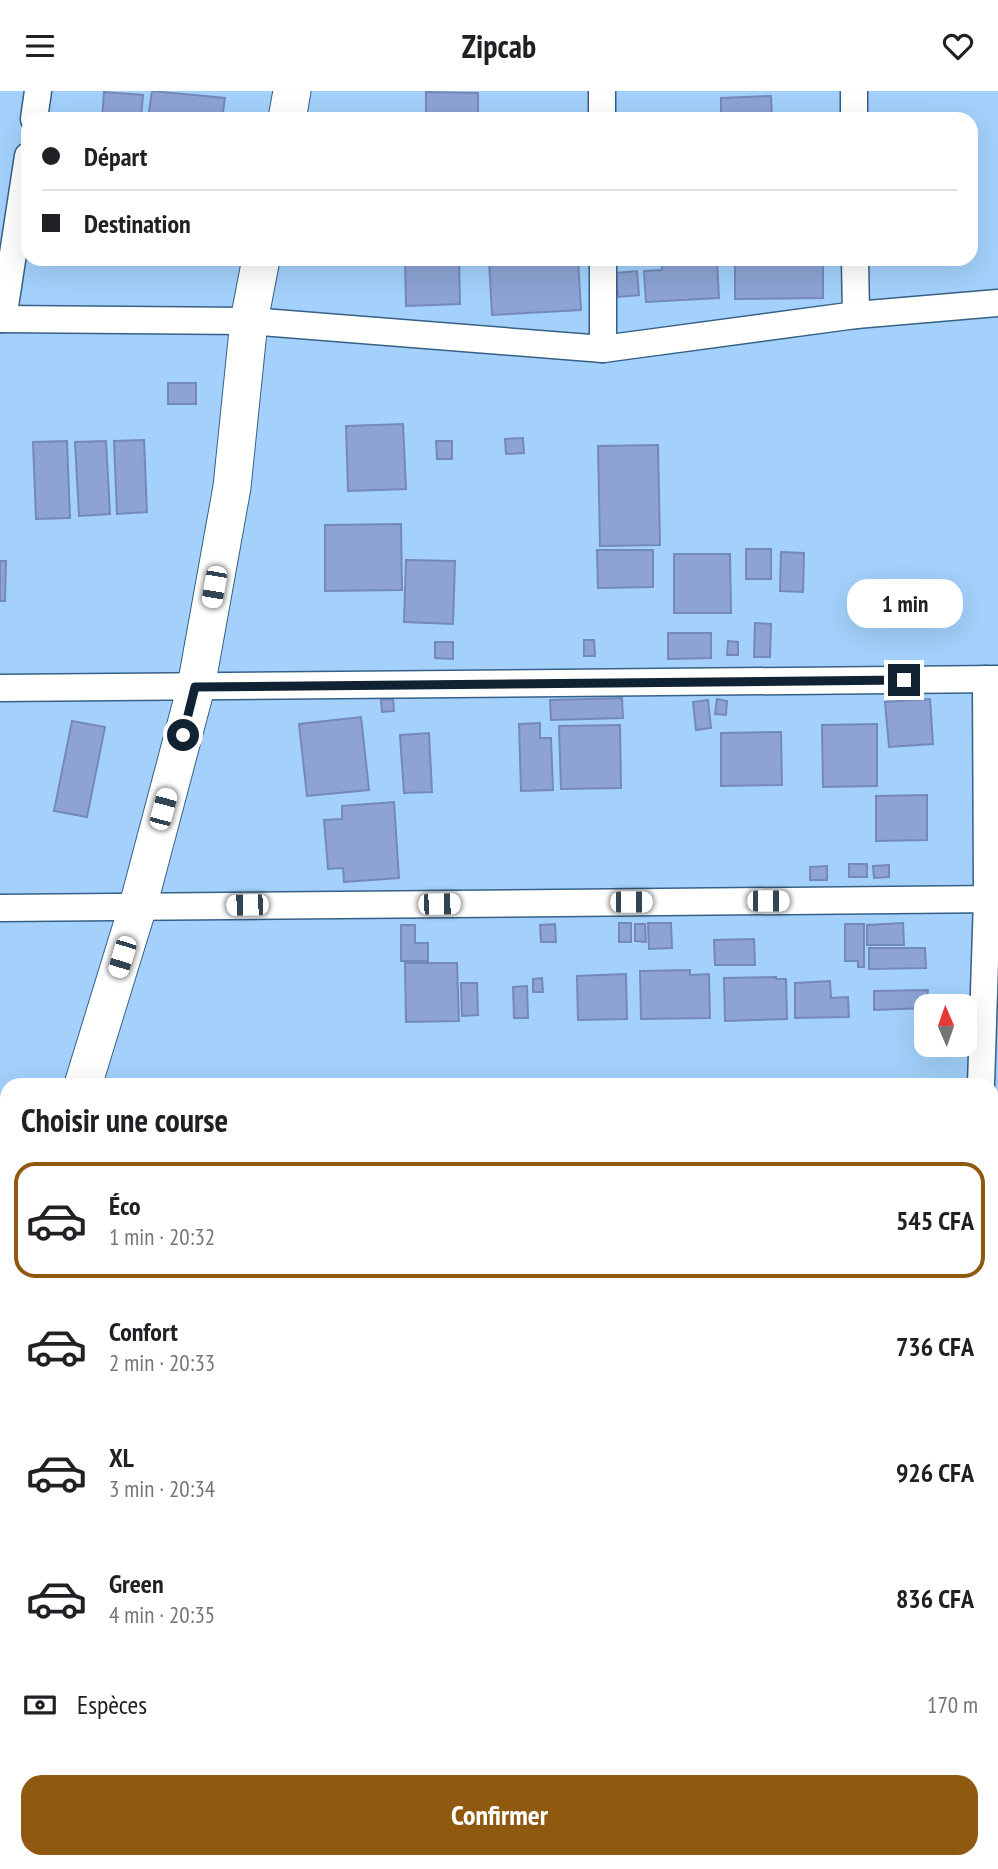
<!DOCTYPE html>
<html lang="fr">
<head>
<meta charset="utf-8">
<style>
  body { margin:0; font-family:"PT Sans Narrow",sans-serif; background:#f2f2f2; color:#202124; height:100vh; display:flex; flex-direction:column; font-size:26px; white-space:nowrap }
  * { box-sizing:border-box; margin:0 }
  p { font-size:23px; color:#757577 }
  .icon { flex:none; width:38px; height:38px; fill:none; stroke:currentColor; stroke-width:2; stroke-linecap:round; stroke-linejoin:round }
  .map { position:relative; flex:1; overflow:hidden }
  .side { position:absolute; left:0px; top:987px; width:999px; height:791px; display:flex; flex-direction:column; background:#fff; border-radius:21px 21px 0 0; box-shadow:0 7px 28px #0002 }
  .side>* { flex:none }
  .top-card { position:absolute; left:21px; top:21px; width:957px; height:154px; border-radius:21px; box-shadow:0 7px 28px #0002; display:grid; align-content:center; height:154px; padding:0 21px; background:#fff }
  .needle { width:46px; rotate:358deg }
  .tools { position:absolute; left:914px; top:903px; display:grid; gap:14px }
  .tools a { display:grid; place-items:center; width:63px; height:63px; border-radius:14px; background:#fff; box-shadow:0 7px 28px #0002; font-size:35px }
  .end { position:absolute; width:32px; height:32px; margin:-16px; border:9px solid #112333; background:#fff; box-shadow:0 0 0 4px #fff }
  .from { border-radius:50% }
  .bubble { position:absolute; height:49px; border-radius:21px; background:#fff; box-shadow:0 7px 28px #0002; font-size:23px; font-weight:700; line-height:49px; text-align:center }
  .car { position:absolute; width:21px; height:42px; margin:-21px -10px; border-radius:9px; box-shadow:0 0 5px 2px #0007; background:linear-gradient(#fff 24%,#345 0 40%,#fff 0 76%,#345 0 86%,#fff 0) }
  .top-card b { display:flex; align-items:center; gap:24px; height:66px; font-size:26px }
  .top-card b+b { border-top:2px solid #e0e0e0 }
  .top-card i { width:18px; height:18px; background:#202124 }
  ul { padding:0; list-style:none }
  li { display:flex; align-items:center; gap:21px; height:116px; margin:0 14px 10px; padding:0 7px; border:4px solid transparent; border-radius:21px }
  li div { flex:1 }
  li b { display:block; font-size:26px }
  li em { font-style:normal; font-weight:700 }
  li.current { border-color:#905910 }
  li>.icon { width:63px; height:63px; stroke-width:1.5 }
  h2 { padding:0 21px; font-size:32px; line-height:84px }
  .pay { display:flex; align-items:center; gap:18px; height:77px; padding:0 21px; font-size:26px }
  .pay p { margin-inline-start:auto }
  .cta { display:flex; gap:14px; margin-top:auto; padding:14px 21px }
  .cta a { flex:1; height:80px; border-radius:21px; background:#905910; color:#fff; font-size:28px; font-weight:700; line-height:80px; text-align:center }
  header { display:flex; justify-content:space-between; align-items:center; height:91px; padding:0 21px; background:#fff; font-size:32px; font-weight:700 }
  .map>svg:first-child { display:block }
</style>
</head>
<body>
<header><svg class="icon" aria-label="menu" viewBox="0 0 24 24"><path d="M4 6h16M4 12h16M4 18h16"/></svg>Zipcab<svg class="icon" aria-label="heart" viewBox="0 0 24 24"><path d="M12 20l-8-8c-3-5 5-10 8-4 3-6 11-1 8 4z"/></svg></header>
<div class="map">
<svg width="998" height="1778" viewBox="0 0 998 1778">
  <rect width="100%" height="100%" fill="#a3d1fb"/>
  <g fill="#8ea3d4" stroke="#7589b9" stroke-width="2">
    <path d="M152 0 225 7 222 28H148Z"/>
    <path d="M104 1 143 4 141 28H102Z"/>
    <path d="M426 1 478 2V28H426Z"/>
    <path d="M771 5 772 28H721V7Z"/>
    <path d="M405 168H459L460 213 406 215Z"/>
    <path d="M578 168 581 219 492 224 489 170Z"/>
    <path d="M661 168H717L719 207 646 211 644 180 662 179Z"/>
    <path d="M735 168H823V207L735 208Z"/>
    <path d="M637 180 639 204 618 206 616 182Z"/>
    <rect x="168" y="292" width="28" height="21"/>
    <path d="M403 333 406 398 348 400 346 335Z"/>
    <path d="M523 347 524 362 506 363 505 348Z"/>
    <path d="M144 349 147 421 117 423 114 350Z"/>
    <path d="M67 350 70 427 36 428 33 351Z"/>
    <path d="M106 350 110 423 79 425 75 351Z"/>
    <path d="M436 350H452V368H437Z"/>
    <path d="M658 354 660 454 600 455 598 355Z"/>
    <path d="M401 433 402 499 325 500V434Z"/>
    <rect x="746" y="458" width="25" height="30"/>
    <path d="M597 459H653V496L598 497Z"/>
    <path d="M781 461 804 462 803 501 780 500Z"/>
    <path d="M674 463H730L731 522H674Z"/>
    <path d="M406 469 455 470 453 533 404 531Z"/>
    <path d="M0 470H6L5 510H0Z"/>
    <path d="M755 532 771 533 770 566H754Z"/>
    <path d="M668 542H711V567L668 568Z"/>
    <path d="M584 549H594L595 565H584Z"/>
    <path d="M728 550 738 551V564H727Z"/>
    <path d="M435 551H453V568L435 567Z"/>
    <path d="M622 607 623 627 551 629 550 609Z"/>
    <path d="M393 608 394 620 382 621 381 609Z"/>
    <path d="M717 608 727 610 726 624 715 623Z"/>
    <path d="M930 608 933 653 889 656 885 611Z"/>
    <path d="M708 609 711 637 696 639 693 611Z"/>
    <path d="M361 626 369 699 307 705 299 633Z"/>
    <path d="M72 630 105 636 87 726 54 720Z"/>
    <path d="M540 632V647H551L553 699 521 700 519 633Z"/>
    <path d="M877 633V695L823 696 822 634Z"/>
    <path d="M620 634 621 697 561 698 559 635Z"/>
    <path d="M781 641 782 694 721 695V642Z"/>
    <path d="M429 642 432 701 404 702 400 644Z"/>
    <path d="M927 704V749L876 750V705Z"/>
    <path d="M394 711 399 787 344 791 343 777 328 778 324 729 342 728V715Z"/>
    <rect x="849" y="773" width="18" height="13"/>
    <path d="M889 774V786L874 787 873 775Z"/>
    <path d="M827 775V789H810V776Z"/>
    <rect x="619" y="832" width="12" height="19"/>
    <path d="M648 832H671L672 857 649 858Z"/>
    <path d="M903 832 904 854H867V834Z"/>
    <path d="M555 833 556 851H541L540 834Z"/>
    <path d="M635 833H645L646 851 635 850Z"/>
    <path d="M845 833H864V876H858V870H845Z"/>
    <path d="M401 834H415V852H428V870H401Z"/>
    <path d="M754 848 755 874H715L714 849Z"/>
    <path d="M869 857H925L926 877 869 878Z"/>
    <path d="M405 872H457L459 930 406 931Z"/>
    <path d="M690 879V884L709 883 710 927 641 928 640 880Z"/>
    <path d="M626 883 627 928 578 929 577 885Z"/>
    <path d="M776 886V888H786L787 928 725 930 724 887Z"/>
    <path d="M542 887 543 901H533V888Z"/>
    <path d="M830 890 831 907 848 906 849 926 795 927V892Z"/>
    <path d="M461 892H477L478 924 462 925Z"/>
    <path d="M527 895 528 927H514L513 896Z"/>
    <path d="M928 899 926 917 874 919V900Z"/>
    <path d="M0 1684H7V1739L0 1740Z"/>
    <path d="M0 1762H7V1771H20V1778H0Z"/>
    <path d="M31 1771H82V1778H42V1773Z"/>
    <rect x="325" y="1771" width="40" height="7"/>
  </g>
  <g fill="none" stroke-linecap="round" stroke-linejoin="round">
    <defs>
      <g id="street">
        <path d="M602 0V28"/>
        <path d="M854 0V28"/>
        <path d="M34 28 38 0"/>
        <path d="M603 168V258"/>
        <path d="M855 168 856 224"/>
        <path d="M0 228 249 230 603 258 856 224 998 212"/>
        <path d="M3 228 28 65"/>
        <path d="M0 597 998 588"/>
        <path d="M0 817 998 808"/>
        <path d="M981 994 987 808 986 588"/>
        <path d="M992 1081H998"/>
        <path d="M0 1355H7"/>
        <path d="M992 1358H998"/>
        <path d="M0 1574H7"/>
        <path d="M992 1589H998"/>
        <path d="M481 1771 482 1778"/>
        <path d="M962 1771V1778"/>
      </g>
      <g id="secondary">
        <path d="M287 28 292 0"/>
        <path d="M83 994 138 815 196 596 232 396 249 230 261 168"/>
        <path d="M0 1283 7 1258"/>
      </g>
    </defs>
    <use href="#street" stroke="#366085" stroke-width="29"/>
    <use href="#secondary" stroke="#366085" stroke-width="39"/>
    <use href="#street" stroke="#fff" stroke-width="26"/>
    <use href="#secondary" stroke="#fff" stroke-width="37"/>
  </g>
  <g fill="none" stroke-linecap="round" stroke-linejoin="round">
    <path stroke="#112333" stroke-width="9" d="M183 644 195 596 904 589"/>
  </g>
</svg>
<div class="tools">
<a><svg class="needle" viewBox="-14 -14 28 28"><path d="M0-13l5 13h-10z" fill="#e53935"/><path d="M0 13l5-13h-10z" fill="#757577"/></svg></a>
</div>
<i class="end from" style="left:183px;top:644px"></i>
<i class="end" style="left:904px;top:589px"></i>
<div class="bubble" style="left:847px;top:488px;width:116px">1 min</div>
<i class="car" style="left:214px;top:496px;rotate:190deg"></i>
<i class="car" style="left:163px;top:718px;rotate:15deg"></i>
<i class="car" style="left:768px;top:810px;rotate:90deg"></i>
<i class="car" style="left:631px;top:811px;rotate:90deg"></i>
<i class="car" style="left:439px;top:813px;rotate:89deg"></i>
<i class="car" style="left:247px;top:814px;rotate:269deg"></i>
<i class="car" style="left:122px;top:866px;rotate:197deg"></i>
<div class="top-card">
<b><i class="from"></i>Départ</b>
<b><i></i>Destination</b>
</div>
<section class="side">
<h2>Choisir une course</h2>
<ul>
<li class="current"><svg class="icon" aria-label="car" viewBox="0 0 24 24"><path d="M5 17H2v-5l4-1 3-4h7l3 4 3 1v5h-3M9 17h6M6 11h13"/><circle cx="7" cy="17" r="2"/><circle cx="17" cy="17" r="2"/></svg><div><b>Éco</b><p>1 min · 20:32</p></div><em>545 CFA</em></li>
<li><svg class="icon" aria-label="car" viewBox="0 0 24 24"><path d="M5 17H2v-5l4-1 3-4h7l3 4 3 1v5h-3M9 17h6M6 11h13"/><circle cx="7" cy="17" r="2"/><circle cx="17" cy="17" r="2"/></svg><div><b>Confort</b><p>2 min · 20:33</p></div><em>736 CFA</em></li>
<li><svg class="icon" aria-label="car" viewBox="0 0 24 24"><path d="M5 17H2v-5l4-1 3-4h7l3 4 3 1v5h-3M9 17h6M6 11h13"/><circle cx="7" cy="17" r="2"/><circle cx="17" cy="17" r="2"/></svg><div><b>XL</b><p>3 min · 20:34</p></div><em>926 CFA</em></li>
<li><svg class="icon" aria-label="car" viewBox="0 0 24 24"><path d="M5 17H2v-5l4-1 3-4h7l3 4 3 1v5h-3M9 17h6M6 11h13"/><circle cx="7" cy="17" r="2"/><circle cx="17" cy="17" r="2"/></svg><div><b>Green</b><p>4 min · 20:35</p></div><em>836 CFA</em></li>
</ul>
<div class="pay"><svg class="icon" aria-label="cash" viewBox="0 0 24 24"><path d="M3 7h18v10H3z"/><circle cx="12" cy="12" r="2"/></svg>Espèces<p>170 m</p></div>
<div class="cta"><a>Confirmer</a></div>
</section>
</div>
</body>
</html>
